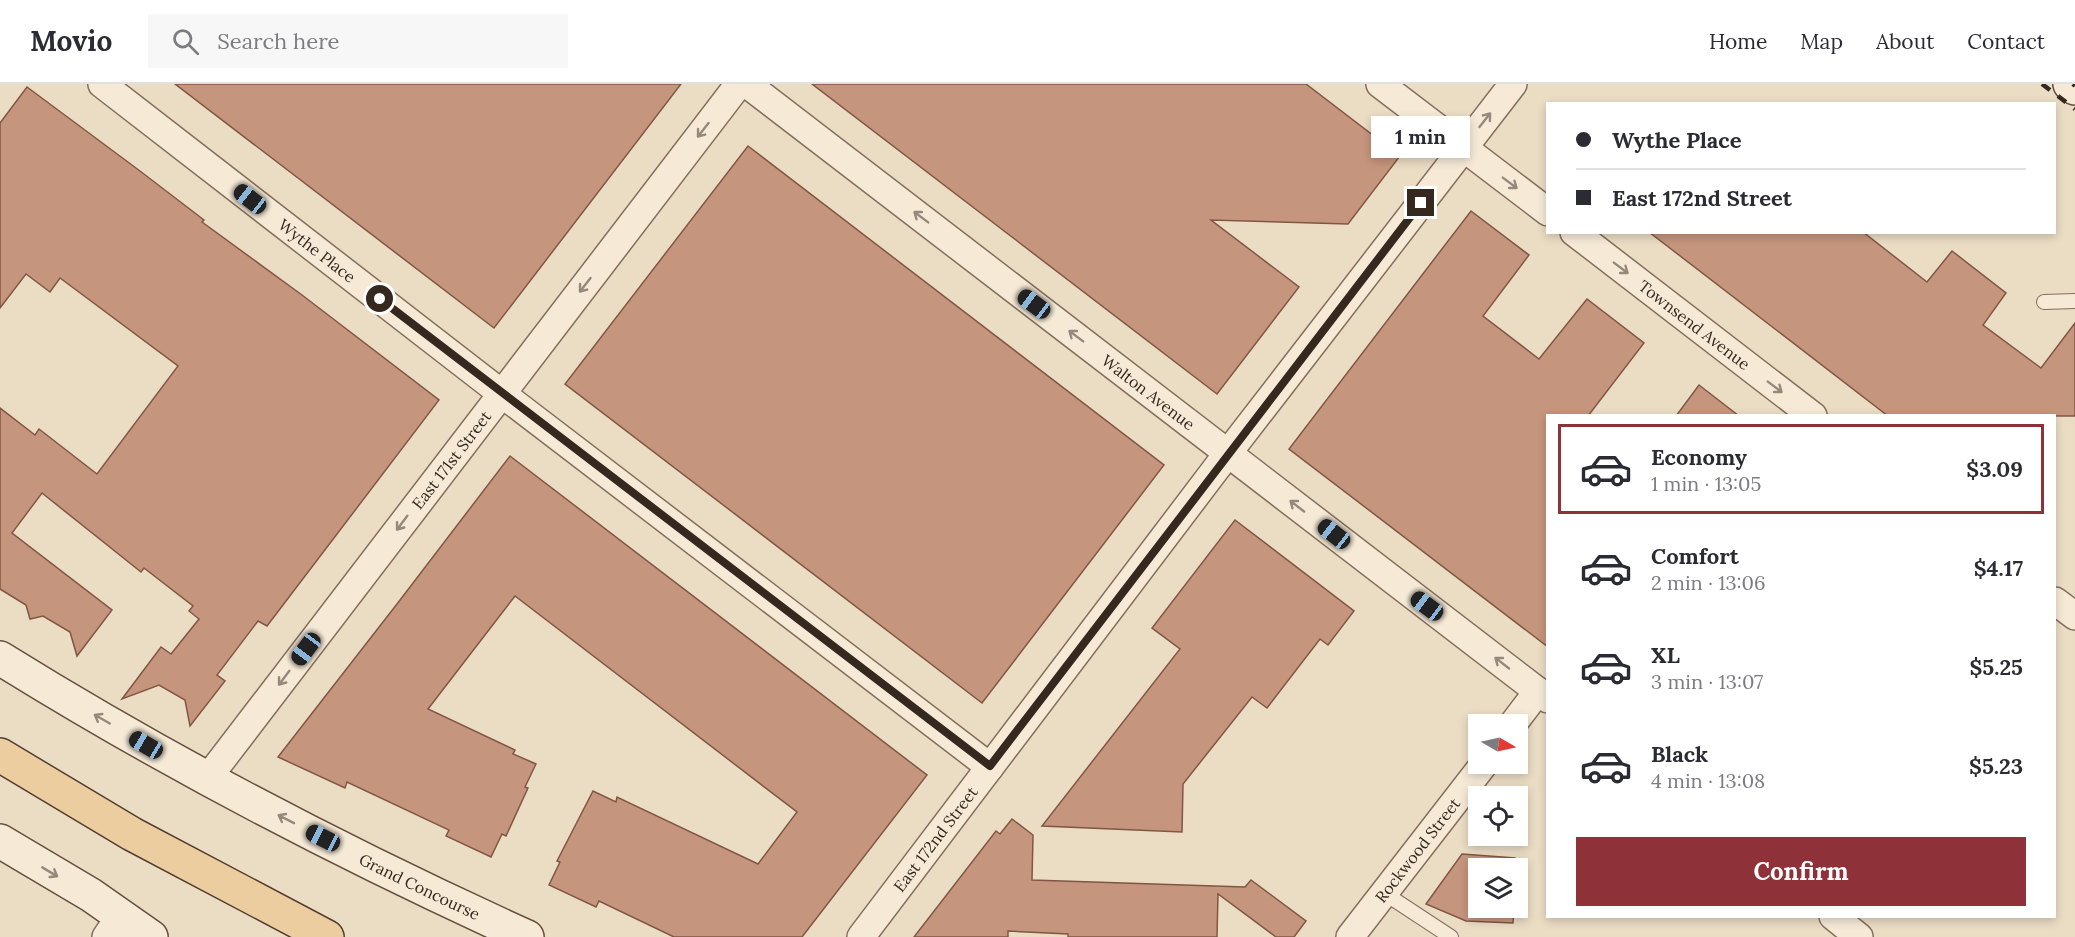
<!DOCTYPE html>
<html lang="en">
<head>
<meta charset="utf-8">
<style>
  body { margin:0; font-family:Lora,serif; background:#f7f7f7; color:#2b2b33; height:100vh; display:flex; flex-direction:column; font-size:22px; white-space:nowrap }
  * { box-sizing:border-box; margin:0 }
  p { font-size:20px; color:#7c7c81 }
  .icon { flex:none; width:33px; height:33px; fill:none; stroke:currentColor; stroke-width:2; stroke-linecap:round; stroke-linejoin:round }
  .map { position:relative; flex:1; overflow:hidden }
  .drawer { position:absolute; left:1546px; top:330px; width:510px; height:504px; display:flex; flex-direction:column; background:#fff; border-radius:0px; box-shadow:0 3px 9px #0003 }
  .drawer>* { flex:none }
  .banner { position:absolute; left:1546px; top:18px; width:510px; height:132px; border-radius:0px; box-shadow:0 3px 9px #0003; display:grid; align-content:center; height:132px; padding:0 30px; background:#fff }
  .needle { width:39px; rotate:99deg }
  .fabs { position:absolute; left:1468px; top:630px; display:grid; gap:12px }
  .fabs a { display:grid; place-items:center; width:60px; height:60px; border-radius:0px; background:#fff; box-shadow:0 3px 9px #0003; font-size:30px }
  .end { position:absolute; width:27px; height:27px; margin:-14px; border:8px solid #35281f; background:#fff; box-shadow:0 0 0 3px #fff }
  .from { border-radius:50% }
  .bubble { position:absolute; height:42px; border-radius:0px; background:#fff; box-shadow:0 3px 9px #0003; font-size:20px; font-weight:700; line-height:42px; text-align:center }
  .car { position:absolute; width:18px; height:36px; margin:-18px -9px; border-radius:8px; box-shadow:0 0 4px 2px #0007; background:linear-gradient(#222 24%,#8ab4d8 0 40%,#222 0 76%,#8ab4d8 0 86%,#222 0) }
  .banner b { display:flex; align-items:center; gap:21px; height:57px; font-size:22px }
  .banner b+b { border-top:2px solid #e1e1e2 }
  .banner i { width:15px; height:15px; background:#2b2b33 }
  ul { padding:10px 0 0; list-style:none }
  li { display:flex; align-items:center; gap:18px; height:90px; margin:0 12px 9px; padding:0 18px; border:3px solid transparent; border-radius:0px }
  li div { flex:1 }
  li b { display:block; font-size:22px }
  li em { font-style:normal; font-weight:700 }
  li.selected { border-color:#8e3139 }
  li>.icon { width:54px; height:54px; stroke-width:1.5 }
  .primary-button { display:flex; gap:12px; margin-top:auto; padding:12px 30px }
  .primary-button a { flex:1; height:69px; border-radius:0px; background:#8e3139; color:#fff; font-size:24px; font-weight:700; line-height:69px; text-align:center }
  header { display:flex; align-items:center; gap:36px; box-sizing:border-box; height:84px; padding:0 30px; background:#fff; border-bottom:2px solid #e1e1e2 }
  header strong { font-size:28px }
  nav { display:flex; gap:33px; margin-inline-start:auto; font-size:21px }
  .search { width:420px; height:54px; background:#f7f7f7; display:flex; align-items:center; gap:15px; box-sizing:border-box; padding:0 21px; border-radius:0px; color:#7c7c81; font-size:22px }
  .map>svg:first-child { display:block }
</style>
</head>
<body>
<header>
<strong>Movio</strong>
<div class="search"><svg class="icon" aria-label="search" viewBox="0 0 24 24"><circle cx="10" cy="10" r="6"/><path d="M15 15l6 6"/></svg>Search here</div>
<nav><a>Home</a><a>Map</a><a>About</a><a>Contact</a></nav>
</header>
<div class="map">
<svg width="2075" height="853" viewBox="0 0 2075 853">
  <rect width="100%" height="100%" fill="#ebdcc4"/>
  <g fill="#c6957d" stroke="#815744" stroke-width="1.5">
    <path d="M175 0H681L494 244Z"/>
    <path d="M812 0H1306L1400 72 1348 140 1211 136 1299 203 1217 310Z"/>
    <path d="M27 3 140 87 204 136 202 138 302 211 439 316 267 542 258 537 217 591 225 597 190 642 185 616 159 601 122 615 161 563 171 570 199 535 189 527 193 522 144 484 141 488 42 409 12 449 112 526 77 572 70 548 43 532 30 535 26 521 0 505V324L35 351 39 345 97 390 178 282 60 194 50 208 26 190 0 224V39Z"/>
    <path d="M748 62 1164 381 982 619 565 300Z"/>
    <path d="M1471 127 1529 171 1483 232 1539 275 1587 215 1644 259 1588 332H1548V563L1289 365Z"/>
    <path d="M1649 148H1863L1927 198 1952 167 2006 209 1983 241 2041 284 2075 239V332H1888Z"/>
    <path d="M1699 301 1739 332H1676Z"/>
    <path d="M510 372 927 691 802 853H674L599 817 596 823 549 801 560 778 557 777 593 707 616 718 617 713 758 780 797 728 515 512 428 625 515 666 513 670 536 680 525 703 528 704 506 752 502 750 491 773 446 752 449 746 347 698 345 704 278 673 397 520Z"/>
    <path d="M1235 436 1354 527 1328 561 1320 555 1267 624 1252 613 1183 700 1182 748 1042 742 1180 565 1152 544Z"/>
    <path d="M1012 735 1033 751 1032 796 1245 803 1251 796 1306 837 1294 853H1276L1218 810 1217 853H1068V850L1008 847V853H914L996 747 1000 750Z"/>
    <path d="M1462 770 1515 774V784H1479V824H1514L1513 839 1466 837 1426 820Z"/>
  </g>
  <g fill="none" stroke-linecap="round" stroke-linejoin="round">
    <defs>
      <g id="lane">
        <path d="M2044 218 2075 217"/>
        <path d="M1384 809 1451 853"/>
      </g>
      <g id="street">
        <path id="s1" d="M102 0 501 309 990 683"/>
        <path id="s2" d="M747 0 1548 615"/>
        <path d="M1380 0 1548 128"/>
        <path id="s3" d="M1574 148 1813 332"/>
        <path d="M2055 517 2075 532"/>
        <path d="M1513 640 1538 607"/>
        <path id="s4" d="M207 695 739 0"/>
        <path d="M1833 832 1859 853"/>
        <path d="M106 853 120 832"/>
        <path id="s5" d="M861 853 1228 369 1513 0"/>
        <path id="s6" d="M1350 853 1484 680"/>
      </g>
      <g id="secondary">
        <path d="M2070 0 2075 4"/>
        <path id="s7" d="M0 574C169 679 346 771 527 853"/>
        <path d="M0 757 91 811 151 853"/>
      </g>
      <path id="primary" d="M0 671 132 750 327 853"/>
    </defs>
    <use href="#lane" stroke="#846e5c" stroke-width="16"/>
    <use href="#street" stroke="#846e5c" stroke-width="30"/>
    <use href="#secondary" stroke="#664f3f" stroke-width="36"/>
    <use href="#primary" stroke="#523d30" stroke-width="36"/>
    <use href="#lane" stroke="#f6ead7" stroke-width="14"/>
    <use href="#street" stroke="#f6ead7" stroke-width="27"/>
    <use href="#secondary" stroke="#f6ead7" stroke-width="33"/>
    <use href="#primary" stroke="#ebcd9f" stroke-width="33"/>
    <g stroke="#35281f" stroke-width="4.5" stroke-dasharray="10 10" stroke-linecap="butt">
      <path d="M2042 0 2075 25"/>
      <path d="M2073 0 2075 2"/>
    </g>
  </g>
  <defs><path id="oneway-shaft" d="M-6 0H5M1.5-3L5.5 0L1.5 3" fill="none" stroke-width="1.6" stroke-linecap="round" stroke-linejoin="round" transform="scale(1.5)"/></defs>
  <g stroke="#96897b">
    <use href="#oneway-shaft" transform="translate(1485 36) rotate(-52)"/>
    <use href="#oneway-shaft" transform="translate(703 46) rotate(128)"/>
    <use href="#oneway-shaft" transform="translate(1510 99) rotate(37)"/>
    <use href="#oneway-shaft" transform="translate(921 133) rotate(-143)"/>
    <use href="#oneway-shaft" transform="translate(1621 184) rotate(37)"/>
    <use href="#oneway-shaft" transform="translate(585 201) rotate(128)"/>
    <use href="#oneway-shaft" transform="translate(1076 252) rotate(-143)"/>
    <use href="#oneway-shaft" transform="translate(1775 303) rotate(37)"/>
    <use href="#oneway-shaft" transform="translate(1297 422) rotate(-142)"/>
    <use href="#oneway-shaft" transform="translate(402 439) rotate(127)"/>
    <use href="#oneway-shaft" transform="translate(1502 579) rotate(-142)"/>
    <use href="#oneway-shaft" transform="translate(284 594) rotate(127)"/>
    <use href="#oneway-shaft" transform="translate(102 635) rotate(-150)"/>
    <use href="#oneway-shaft" transform="translate(286 735) rotate(-153)"/>
    <use href="#oneway-shaft" transform="translate(50 788) rotate(31)"/>
  </g>
  <g fill="none" stroke-linecap="round" stroke-linejoin="round">
    <path stroke="#35281f" stroke-width="8" d="M380 215 990 682 1421 119"/>
  </g>
  <g text-anchor="middle" dominant-baseline="central" stroke-width="5" stroke-linejoin="round" paint-order="stroke">
    <g font-size="16" fill="#35281f" stroke="#f3e7d3">
      <text stroke="none"><textPath href="#s1" startOffset="272">Wythe Place</textPath></text>
      <text stroke="none"><textPath href="#s3" startOffset="152">Townsend Avenue</textPath></text>
      <text stroke="none"><textPath href="#s2" startOffset="506">Walton Avenue</textPath></text>
      <text stroke="none"><textPath href="#s4" startOffset="402">East 171st Street</textPath></text>
      <text stroke="none"><textPath href="#s5" startOffset="123">East 172nd Street</textPath></text>
      <text stroke="none"><textPath href="#s6" startOffset="110">Rockwood Street</textPath></text>
      <text stroke="none"><textPath href="#s7" startOffset="478">Grand Concourse</textPath></text>
    </g>
  </g>
</svg>
<div class="fabs">
<a><svg class="needle" viewBox="-14 -14 28 28"><path d="M0-13l5 13h-10z" fill="#e53935"/><path d="M0 13l5-13h-10z" fill="#7c7c81"/></svg></a>
<a><svg class="icon" aria-label="locate" viewBox="0 0 24 24"><circle cx="12" cy="12" r="6"/><path d="M12 2v4M12 18v4M2 12h4M18 12h4"/></svg></a>
<a><svg class="icon" aria-label="layers" viewBox="0 0 24 24"><path d="M12 4l9 5-9 5-9-5zM3 14l9 5 9-5"/></svg></a>
</div>
<i class="end from" style="left:380px;top:215px"></i>
<i class="end" style="left:1421px;top:119px"></i>
<div class="bubble" style="left:1371px;top:32px;width:99px">1 min</div>
<i class="car" style="left:250px;top:115px;rotate:308deg"></i>
<i class="car" style="left:1034px;top:220px;rotate:307deg"></i>
<i class="car" style="left:1334px;top:450px;rotate:308deg"></i>
<i class="car" style="left:1427px;top:522px;rotate:307deg"></i>
<i class="car" style="left:306px;top:565px;rotate:217deg"></i>
<i class="car" style="left:146px;top:661px;rotate:300deg"></i>
<i class="car" style="left:323px;top:754px;rotate:297deg"></i>
<div class="banner">
<b><i class="from"></i>Wythe Place</b>
<b><i></i>East 172nd Street</b>
</div>
<section class="drawer">
<ul>
<li class="selected"><svg class="icon" aria-label="car" viewBox="0 0 24 24"><path d="M5 17H2v-5l4-1 3-4h7l3 4 3 1v5h-3M9 17h6M6 11h13"/><circle cx="7" cy="17" r="2"/><circle cx="17" cy="17" r="2"/></svg><div><b>Economy</b><p>1 min · 13:05</p></div><em>$3.09</em></li>
<li><svg class="icon" aria-label="car" viewBox="0 0 24 24"><path d="M5 17H2v-5l4-1 3-4h7l3 4 3 1v5h-3M9 17h6M6 11h13"/><circle cx="7" cy="17" r="2"/><circle cx="17" cy="17" r="2"/></svg><div><b>Comfort</b><p>2 min · 13:06</p></div><em>$4.17</em></li>
<li><svg class="icon" aria-label="car" viewBox="0 0 24 24"><path d="M5 17H2v-5l4-1 3-4h7l3 4 3 1v5h-3M9 17h6M6 11h13"/><circle cx="7" cy="17" r="2"/><circle cx="17" cy="17" r="2"/></svg><div><b>XL</b><p>3 min · 13:07</p></div><em>$5.25</em></li>
<li><svg class="icon" aria-label="car" viewBox="0 0 24 24"><path d="M5 17H2v-5l4-1 3-4h7l3 4 3 1v5h-3M9 17h6M6 11h13"/><circle cx="7" cy="17" r="2"/><circle cx="17" cy="17" r="2"/></svg><div><b>Black</b><p>4 min · 13:08</p></div><em>$5.23</em></li>
</ul>
<div class="primary-button"><a>Confirm</a></div>
</section>
</div>
</body>
</html>
